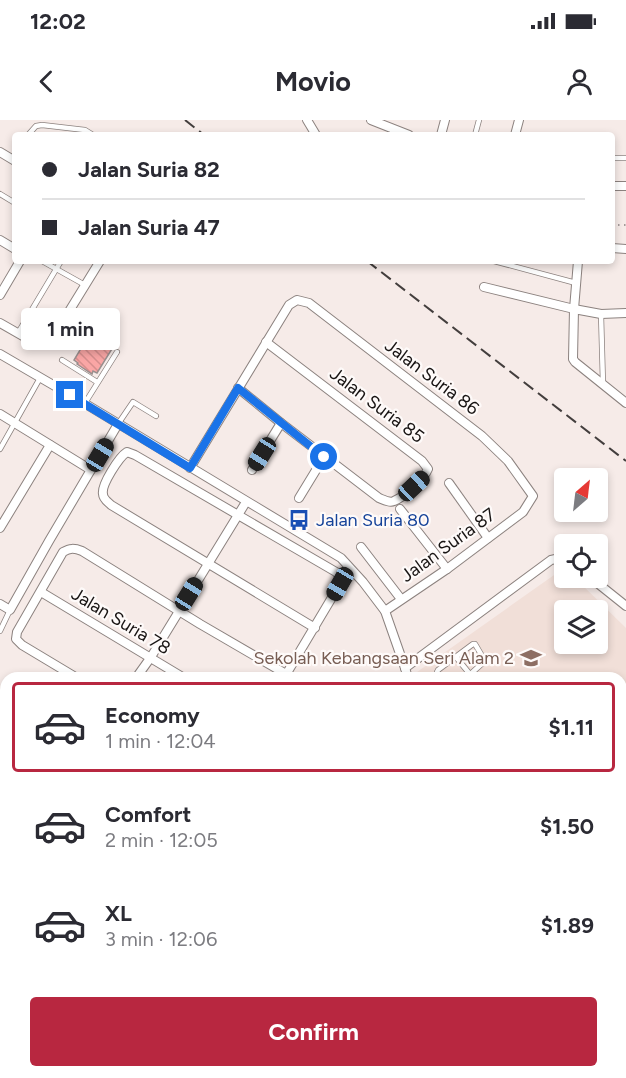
<!DOCTYPE html>
<html lang="en">
<head>
<meta charset="utf-8">
<style>
  body { margin:0; font-family:Figtree,sans-serif; background:#f2f2f3; color:#2b2b33; height:100vh; display:flex; flex-direction:column; font-size:22px; white-space:nowrap }
  * { box-sizing:border-box; margin:0 }
  p { font-size:20px; color:#7c7c81 }
  .icon { flex:none; width:33px; height:33px; fill:none; stroke:currentColor; stroke-width:2; stroke-linecap:round; stroke-linejoin:round }
  .map { position:relative; flex:1; overflow:hidden }
  .side { position:absolute; left:0px; top:552px; width:627px; height:406px; display:flex; flex-direction:column; background:#fff; border-radius:18px 18px 0 0; box-shadow:0 3px 9px #0003 }
  .side>* { flex:none }
  .hud { position:absolute; left:12px; top:12px; width:603px; height:132px; border-radius:6px; box-shadow:0 3px 9px #0003; display:grid; align-content:center; height:132px; padding:0 30px; background:#fff }
  .needle { width:39px; rotate:28deg }
  .fabs { position:absolute; left:554px; top:348px; display:grid; gap:12px }
  .fabs a { display:grid; place-items:center; width:54px; height:54px; border-radius:6px; background:#fff; box-shadow:0 3px 9px #0003; font-size:30px }
  .end { position:absolute; width:27px; height:27px; margin:-14px; border:8px solid #1a73e8; background:#fff; box-shadow:0 0 0 3px #fff }
  .from { border-radius:50% }
  .bubble { position:absolute; height:42px; border-radius:6px; background:#fff; box-shadow:0 3px 9px #0003; font-size:20px; font-weight:700; line-height:42px; text-align:center }
  .car { position:absolute; width:18px; height:36px; margin:-18px -9px; border-radius:8px; box-shadow:0 0 4px 2px #0007; background:linear-gradient(#222 24%,#8ab4d8 0 40%,#222 0 76%,#8ab4d8 0 86%,#222 0) }
  .hud b { display:flex; align-items:center; gap:21px; height:57px; font-size:22px }
  .hud b+b { border-top:2px solid #e1e1e2 }
  .hud i { width:15px; height:15px; background:#2b2b33 }
  ul { padding:10px 0 0; list-style:none }
  li { display:flex; align-items:center; gap:18px; height:90px; margin:0 12px 9px; padding:0 18px; border:3px solid transparent; border-radius:6px }
  li div { flex:1 }
  li b { display:block; font-size:22px }
  li em { font-style:normal; font-weight:700 }
  li.selected { border-color:#b82740 }
  li>.icon { width:54px; height:54px; stroke-width:1.5 }
  .cta { display:flex; gap:12px; margin-top:auto; padding:12px 30px }
  .cta a { flex:1; height:69px; border-radius:6px; background:#b82740; color:#fff; font-size:24px; font-weight:700; line-height:69px; text-align:center }
  .status { display:flex; justify-content:space-between; align-items:center; height:42px; padding:0 30px; background:#fff; direction:ltr }
  .status svg { height:16px; fill:currentColor }
  header { display:flex; justify-content:space-between; align-items:center; height:78px; padding:0 30px; background:#fff; font-size:27px; font-weight:700 }
  .map>svg:first-child { display:block }
</style>
</head>
<body>
<div class="status"><b>12:02</b><svg viewBox="0 0 49 12"><path d="M0 12V9h3v3zM5 12V6h3v6zM10 12V3h3v9zM15 12V0h3v12zM26 1h20v11H26zM47 4h2v5h-2z"/></svg></div>
<header><svg class="icon" aria-label="back" viewBox="0 0 24 24"><path d="M15 5l-7 7 7 7"/></svg>Movio<svg class="icon" aria-label="person" viewBox="0 0 24 24"><circle cx="12" cy="8" r="4"/><path d="M4 21q1-7 8-7t8 7"/></svg></header>
<div class="map">
<svg width="626" height="958" viewBox="0 0 626 958">
  <defs>
    <pattern id="building-back-hatch" width="6" height="6" patternUnits="userSpaceOnUse" patternTransform="scale(1.5)"><rect width="6" height="6" fill="#faa6a5"/><path d="M-1 5l2 2M0 0l6 6M5-1l2 2" fill="none" stroke="#d68e8d"/></pattern>
  </defs>
  <rect width="100%" height="100%" fill="#f6ebe8"/>
  <path fill="#f1dfd8" fill-rule="evenodd" d="M564 448V458H575L626 508V597L621 601V558H419L417 552ZM564 490H597V524H564Z"/>
  <path fill="url(#building-back-hatch)" stroke="#998f8e" stroke-width="1.5" d="M92 210 115 224 97 253 93 251 92 254 77 244 78 243 74 240Z"/>
  <g fill="none" stroke-linecap="round" stroke-linejoin="round">
    <defs>
      <g id="lane">
        <path d="M28 15 36 6 42 5 85 10 93 15"/>
        <path d="M475 15 479 0"/>
        <path d="M612 38H626"/>
        <path d="M0 74 15 83"/>
        <path d="M42 141 85 165"/>
        <path d="M494 141 576 163"/>
        <path d="M601 194 603 264"/>
        <path d="M18 213 61 141"/>
        <path d="M62 240 97 262"/>
        <path d="M85 283 117 232"/>
        <path d="M118 304 133 282 156 296"/>
        <path d="M0 329 40 258"/>
        <path d="M0 511 10 490"/>
        <path d="M456 537 473 558"/>
        <path d="M440 558 437 552 438 550 473 524H475L485 541 466 558"/>
        <path d="M621 944 626 946"/>
      </g>
      <g id="street">
        <path d="M307 0 316 15"/>
        <path d="M371 0 409 15"/>
        <path d="M441 15 445 0"/>
        <path d="M515 15 519 0"/>
        <path d="M0 32 15 41"/>
        <path d="M612 66H626"/>
        <path d="M0 120 15 129"/>
        <path d="M612 128 626 129"/>
        <path d="M578 141 574 189 573 239 575 242 626 283"/>
        <path d="M484 167 574 189 601 194 626 193"/>
        <path d="M0 175 20 141"/>
        <path d="M0 203 35 223H43L52 219 100 141"/>
        <path d="M0 234 84 283 341 438 363 462 385 491 405 548 408 558"/>
        <path d="M238 268 281 303 379 378C384 380 390 383 394 381 404 377 424 359 428 349L422 341 266 222"/>
        <path d="M0 294 91 350"/>
        <path d="M190 348 289 185 297 180 309 183 482 316 508 341 533 376 523 392 447 449 385 491"/>
        <path d="M252 350 281 303"/>
        <path d="M449 363 488 418"/>
        <path d="M299 378 324 337"/>
        <path d="M400 389 447 449"/>
        <path d="M0 408 50 325"/>
        <path d="M361 427 401 479"/>
        <path d="M591 458 626 486"/>
        <path d="M41 472 184 558"/>
        <path d="M0 484 10 490 49 421 118 304"/>
        <path d="M405 548 551 440 560 438 564 439"/>
        <path d="M77 558 22 525 16 519 17 512 63 432C70 428 74 428 82 431L200 504 286 554"/>
        <path d="M136 558 151 537 246 382"/>
        <path d="M284 558 340 464V457L336 452 135 335 127 332C119 337 101 365 103 374 103 379 108 382 111 385L315 508"/>
        <path d="M0 592 6 596"/>
        <path d="M0 714 6 719"/>
        <path d="M0 737 6 731"/>
        <path d="M0 787 6 793"/>
        <path d="M0 858 6 852"/>
        <path d="M0 881 6 887"/>
        <path d="M621 901 626 902"/>
        <path d="M84 952 95 958"/>
        <path d="M500 952 527 958"/>
        <path d="M60 958 62 952"/>
        <path d="M161 958V952"/>
        <path d="M238 958 239 952"/>
        <path d="M327 958 328 952"/>
        <path d="M364 958 366 952"/>
        <path d="M456 958 457 952"/>
        <path d="M563 958 565 952"/>
      </g>
    </defs>
    <use href="#lane" stroke="#8c827f" stroke-width="6"/>
    <use href="#street" stroke="#8c827f" stroke-width="10"/>
    <path stroke="#89817f" stroke-width="1.5" stroke-dasharray="1.5 4.5" stroke-linecap="butt" d="M612 105H626"/>
    <use href="#lane" stroke="#fff" stroke-width="4.5"/>
    <use href="#street" stroke="#fff" stroke-width="8"/>
    <g stroke="#433e3d" stroke-width="2" stroke-dasharray="12 6" stroke-linecap="butt">
      <path d="M185 0 204 15"/>
      <path d="M367 141 626 341"/>
    </g>
  </g>
  <g fill="none" stroke-linecap="round" stroke-linejoin="round">
    <path stroke="#1a73e8" stroke-width="8" d="M70 275 190 348 238 268 324 337"/>
  </g>
  <defs>
    <symbol id="bus-bare" viewBox="-9 -9 18 18"><path d="M-5-6H5V4H4V6H2V4H-2V6H-4V4H-5ZM-3.5-4V0h7V-4ZM-3.5 1.2v1.5H-2V1.2ZM2 1.2v1.5H3.5V1.2Z" fill="#1a4fb4" stroke="#fefaf9" stroke-width="2.5" paint-order="stroke"/></symbol>
    <symbol id="school-bare" viewBox="-9 -9 18 18"><path d="M0-5L7-2L0 1L-7-2ZM-4 1L0 2.5L4 1V4Q0 6-4 4Z" fill="#8d6e63" stroke="#fefaf9" stroke-width="2.5" paint-order="stroke"/></symbol>
  </defs>
  <g fill-rule="evenodd">
    <use href="#bus-bare" x="284" y="385" width="30" height="30"/>
    <use href="#school-bare" x="516" y="523" width="30" height="30"/>
  </g>
  <g text-anchor="middle" dominant-baseline="central" stroke-width="4.5" stroke-linejoin="round" paint-order="stroke">
    <g font-size="18" fill="#181413" stroke="#fefaf9">
      <text transform="translate(432 257) rotate(37)">Jalan Suria 86</text>
      <text transform="translate(377 285) rotate(37)">Jalan Suria 85</text>
      <text transform="translate(448 425) rotate(-36)">Jalan Suria 87</text>
      <text transform="translate(121 501) rotate(31)">Jalan Suria 78</text>
    </g>
    <g font-size="18" fill="#164399" stroke="#fefaf9" text-anchor="start">
      <text x="316" y="400">Jalan Suria 80</text>
    </g>
    <g font-size="18" fill="#785e54" stroke="#fefaf9" text-anchor="end">
      <text x="514" y="538">Sekolah Kebangsaan Seri Alam 2</text>
    </g>
  </g>
</svg>
<div class="fabs">
<a><svg class="needle" viewBox="-14 -14 28 28"><path d="M0-13l5 13h-10z" fill="#e53935"/><path d="M0 13l5-13h-10z" fill="#7c7c81"/></svg></a>
<a><svg class="icon" aria-label="locate" viewBox="0 0 24 24"><circle cx="12" cy="12" r="6"/><path d="M12 2v4M12 18v4M2 12h4M18 12h4"/></svg></a>
<a><svg class="icon" aria-label="layers" viewBox="0 0 24 24"><path d="M12 4l9 5-9 5-9-5zM3 14l9 5 9-5"/></svg></a>
</div>
<i class="end from" style="left:324px;top:337px"></i>
<i class="end" style="left:70px;top:275px"></i>
<div class="bubble" style="left:21px;top:188px;width:99px">1 min</div>
<i class="car" style="left:262px;top:334px;rotate:212deg"></i>
<i class="car" style="left:100px;top:335px;rotate:31deg"></i>
<i class="car" style="left:414px;top:366px;rotate:47deg"></i>
<i class="car" style="left:340px;top:464px;rotate:210deg"></i>
<i class="car" style="left:189px;top:474px;rotate:32deg"></i>
<div class="hud">
<b><i class="from"></i>Jalan Suria 82</b>
<b><i></i>Jalan Suria 47</b>
</div>
<section class="side">
<ul>
<li class="selected"><svg class="icon" aria-label="car" viewBox="0 0 24 24"><path d="M5 17H2v-5l4-1 3-4h7l3 4 3 1v5h-3M9 17h6M6 11h13"/><circle cx="7" cy="17" r="2"/><circle cx="17" cy="17" r="2"/></svg><div><b>Economy</b><p>1 min · 12:04</p></div><em>$1.11</em></li>
<li><svg class="icon" aria-label="car" viewBox="0 0 24 24"><path d="M5 17H2v-5l4-1 3-4h7l3 4 3 1v5h-3M9 17h6M6 11h13"/><circle cx="7" cy="17" r="2"/><circle cx="17" cy="17" r="2"/></svg><div><b>Comfort</b><p>2 min · 12:05</p></div><em>$1.50</em></li>
<li><svg class="icon" aria-label="car" viewBox="0 0 24 24"><path d="M5 17H2v-5l4-1 3-4h7l3 4 3 1v5h-3M9 17h6M6 11h13"/><circle cx="7" cy="17" r="2"/><circle cx="17" cy="17" r="2"/></svg><div><b>XL</b><p>3 min · 12:06</p></div><em>$1.89</em></li>
</ul>
<div class="cta"><a>Confirm</a></div>
</section>
</div>
</body>
</html>
